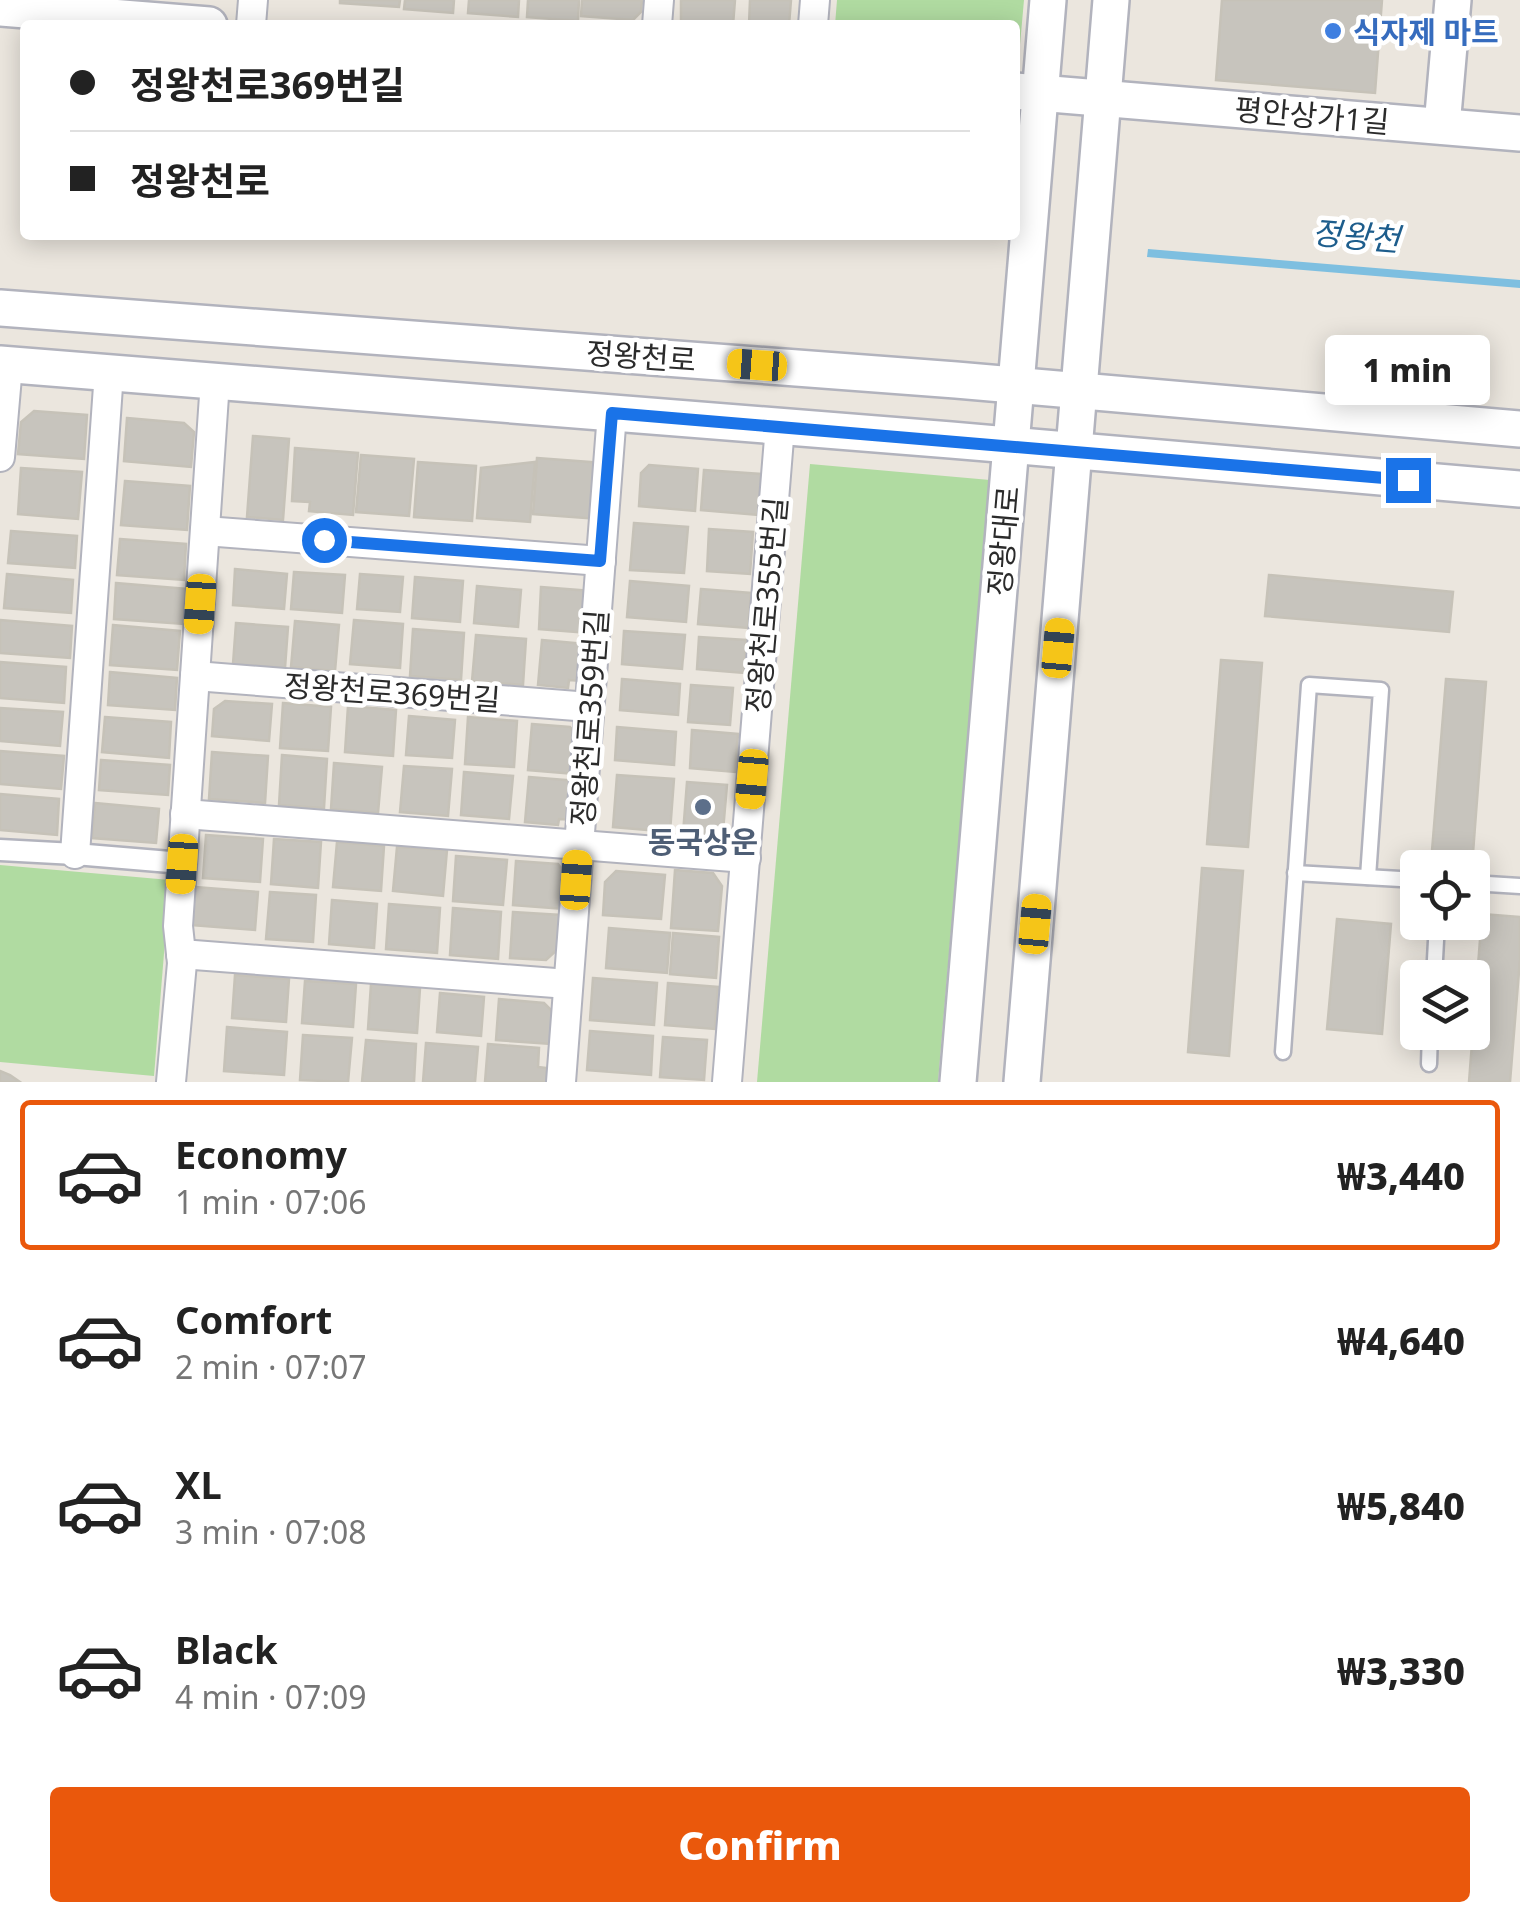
<!DOCTYPE html>
<html lang="en">
<head>
<meta charset="utf-8">
<style>
  body { margin:0; font-family:"Noto Sans","Noto Sans KR",sans-serif; background:#f2f2f2; color:#222; height:100vh; display:flex; flex-direction:column; font-size:38px; white-space:nowrap }
  * { box-sizing:border-box; margin:0 }
  p { font-size:32px; color:#767676 }
  .icon { flex:none; width:55px; height:55px; fill:none; stroke:currentColor; stroke-width:2; stroke-linecap:round; stroke-linejoin:round }
  .map { position:relative; height:1082px; overflow:hidden }
  .panel { display:flex; flex-direction:column; background:#fff; flex:1 }
  .panel>* { flex:none }
  .guide { position:absolute; left:20px; top:20px; width:1000px; height:220px; border-radius:10px; box-shadow:0 5px 25px #0003; display:grid; align-content:center; height:220px; padding:0 50px; background:#fff }
  .tools { position:absolute; left:1400px; top:850px; display:grid; gap:20px }
  .tools a { display:grid; place-items:center; width:90px; height:90px; border-radius:10px; background:#fff; box-shadow:0 5px 25px #0003; font-size:50px }
  .end { position:absolute; width:45px; height:45px; margin:-22px; border:12px solid #1a73e8; background:#fff; box-shadow:0 0 0 5px #fff }
  .from { border-radius:50% }
  .bubble { position:absolute; height:70px; border-radius:10px; background:#fff; box-shadow:0 5px 25px #0003; font-size:32px; font-weight:800; line-height:70px; text-align:center }
  .car { position:absolute; width:30px; height:60px; margin:-30px -15px; border-radius:12px; box-shadow:0 0 8px 2px #0007; background:linear-gradient(#f5c518 24%,#345 0 40%,#f5c518 0 76%,#345 0 86%,#f5c518 0) }
  .guide b { display:flex; align-items:center; gap:35px; height:95px; font-size:38px }
  .guide b+b { border-top:2px solid #e0e0e0 }
  .guide i { width:25px; height:25px; background:#222 }
  ul { padding:18px 0 0; list-style:none }
  li { display:flex; align-items:center; gap:30px; height:150px; margin:0 20px 15px; padding:0 30px; border:5px solid transparent; border-radius:10px }
  li div { flex:1 }
  li b { display:block; font-size:38px }
  li em { font-style:normal; font-weight:800 }
  li.on { border-color:#ea580c }
  li>.icon { width:90px; height:90px; stroke-width:1.5 }
  .action { display:flex; gap:20px; margin-top:auto; padding:20px 50px }
  .action a { flex:1; height:115px; border-radius:10px; background:#ea580c; color:#fff; font-size:40px; font-weight:800; line-height:115px; text-align:center }
  .map>svg:first-child { display:block }
</style>
</head>
<body>
<div class="map">
<svg width="1520" height="1082" viewBox="0 0 1520 1082">
  <rect width="100%" height="100%" fill="#ebe6de"/>
  <g fill="#b0dba1">
    <path d="M837 0H1024L1017 78 1015 77V25H835Z"/>
    <path d="M810 464 990 480 938 1082H757Z"/>
    <path d="M0 865 170 880 154 1076 0 1062Z"/>
  </g>
  <path fill="#7ebfe0" d="M1148 249 1520 280V288L1147 257Z"/>
  <g fill="#c7c4bd" stroke="#c6c2b8" stroke-width="2.5">
    <path d="M340 0H400L399 7 340 3Z"/>
    <path d="M405 0H454L453 13 404 9Z"/>
    <path d="M469 0H519L518 17 468 13Z"/>
    <path d="M528 0H579L578 21 527 17Z"/>
    <path d="M582 0H642L641 12 633 20 581 16Z"/>
    <path d="M681 0H735L733 25H681Z"/>
    <path d="M750 0H791L789 25H749Z"/>
    <path d="M1222 0H1382L1375 93 1216 80Z"/>
    <path d="M34 411 87 415 84 459 18 454 21 422Z"/>
    <path d="M127 418 184 423 194 432 191 467 124 461Z"/>
    <path d="M253 436 289 439 283 520 247 517Z"/>
    <path d="M295 448 358 453 353 515 309 511 310 502 292 501Z"/>
    <path d="M361 455 414 459 409 516 356 512Z"/>
    <path d="M537 458 603 463 598 519 533 514Z"/>
    <path d="M418 462 476 466 472 521 414 517Z"/>
    <path d="M535 462 530 522 477 518 481 468Z"/>
    <path d="M649 465 698 469 695 511 639 506 641 473Z"/>
    <path d="M21 468 82 472 78 519 18 514Z"/>
    <path d="M704 470 761 474 758 515 701 510Z"/>
    <path d="M125 481 190 486 187 530 121 525Z"/>
    <path d="M634 523 688 527 684 573 630 570Z"/>
    <path d="M709 529 753 532 750 574 707 571Z"/>
    <path d="M11 531 77 536 75 568 8 563Z"/>
    <path d="M120 539 186 544 184 580 117 575Z"/>
    <path d="M235 569 287 574 284 609 233 605Z"/>
    <path d="M294 572 345 575 342 613 291 609Z"/>
    <path d="M7 574 73 580 71 613 4 608Z"/>
    <path d="M360 574 403 577 400 612 357 609Z"/>
    <path d="M1269 575 1453 592 1449 632 1265 616Z"/>
    <path d="M415 577 463 581 460 622 412 618Z"/>
    <path d="M630 581 689 586 686 622 627 617Z"/>
    <path d="M116 583 187 589 184 624 114 619Z"/>
    <path d="M477 586 521 590 518 627 474 623Z"/>
    <path d="M541 587 591 591 588 633 539 629Z"/>
    <path d="M701 589 751 593 748 628 698 624Z"/>
    <path d="M0 620 72 626 70 658 0 653Z"/>
    <path d="M354 620 403 624 400 668 350 664Z"/>
    <path d="M295 621 339 625 335 671 291 667Z"/>
    <path d="M236 623 288 627 285 668 233 664Z"/>
    <path d="M113 625 180 631 177 670 110 665Z"/>
    <path d="M413 629 464 633 461 680 410 676Z"/>
    <path d="M624 631 685 635 682 669 622 664Z"/>
    <path d="M476 635 526 639 523 685 472 681Z"/>
    <path d="M699 637 746 640 744 673 697 669Z"/>
    <path d="M542 640 584 644 581 681 569 680 568 688 538 685Z"/>
    <path d="M1221 660 1262 663 1248 847 1207 844Z"/>
    <path d="M0 662 66 667 64 703 0 698Z"/>
    <path d="M110 672 177 678 175 710 108 705Z"/>
    <path d="M622 679 680 684 678 715 620 710Z"/>
    <path d="M1446 679 1486 682 1472 866 1431 863Z"/>
    <path d="M691 685 733 688 730 725 688 722Z"/>
    <path d="M225 701 272 704 269 741 212 736 214 709Z"/>
    <path d="M283 703 331 707 328 751 280 748Z"/>
    <path d="M348 706 396 710 393 756 345 752Z"/>
    <path d="M0 708 63 712 60 746 0 741Z"/>
    <path d="M409 716 455 720 452 758 406 755Z"/>
    <path d="M105 717 171 722 169 758 102 752Z"/>
    <path d="M468 717 517 721 514 767 465 764Z"/>
    <path d="M532 724 570 727 577 736 574 774 528 770Z"/>
    <path d="M617 727 676 732 674 765 615 760Z"/>
    <path d="M692 730 738 734 735 772 690 768Z"/>
    <path d="M0 751 64 756 61 789 0 784Z"/>
    <path d="M212 752 268 756 265 803 209 799Z"/>
    <path d="M282 755 327 759 324 808 279 805Z"/>
    <path d="M101 760 170 765 168 795 99 790Z"/>
    <path d="M334 763 382 767 378 813 331 809Z"/>
    <path d="M404 766 452 769 448 816 400 812Z"/>
    <path d="M464 772 513 776 509 819 461 815Z"/>
    <path d="M617 775 674 779 670 832 613 827Z"/>
    <path d="M529 777 577 781 574 820 559 819 558 825 525 822Z"/>
    <path d="M687 782 727 785 723 831 717 837 683 834Z"/>
    <path d="M0 794 59 799 57 835 0 830Z"/>
    <path d="M95 803 159 809 156 843 92 838Z"/>
    <path d="M206 835 263 839 260 882 203 878Z"/>
    <path d="M274 839 321 842 318 888 271 884Z"/>
    <path d="M337 842 384 846 381 891 333 887Z"/>
    <path d="M397 847 447 850 443 896 393 891Z"/>
    <path d="M456 856 507 860 503 905 453 901Z"/>
    <path d="M516 861 558 864 567 876 564 909 513 905Z"/>
    <path d="M1202 868 1243 871 1229 1056 1188 1052Z"/>
    <path d="M675 870 713 873 722 886 718 931 671 928Z"/>
    <path d="M616 871 665 875 661 919 603 915 605 882Z"/>
    <path d="M195 887 258 892 255 930 192 925Z"/>
    <path d="M270 892 316 895 313 942 266 939Z"/>
    <path d="M332 900 377 904 374 948 329 944Z"/>
    <path d="M389 904 440 908 437 953 386 949Z"/>
    <path d="M453 908 501 912 498 959 450 955Z"/>
    <path d="M513 912 561 915 558 949 546 960 510 958Z"/>
    <path d="M1482 914 1520 917V959L1510 1082H1469Z"/>
    <path d="M1337 919 1391 924 1382 1034 1327 1029Z"/>
    <path d="M609 928 670 933 667 973 606 968Z"/>
    <path d="M673 933 719 937 716 978 670 974Z"/>
    <path d="M235 975 289 979 286 1022 232 1018Z"/>
    <path d="M593 978 657 983 654 1025 590 1020Z"/>
    <path d="M305 981 356 984 353 1027 302 1023Z"/>
    <path d="M668 983 718 987 715 1029 665 1025Z"/>
    <path d="M371 984 420 988 417 1033 368 1029Z"/>
    <path d="M440 993 484 997 481 1036 437 1032Z"/>
    <path d="M499 999 544 1003 554 1013 551 1044 496 1040Z"/>
    <path d="M227 1027 287 1032 284 1075 224 1071Z"/>
    <path d="M590 1031 653 1036 651 1075 587 1070Z"/>
    <path d="M303 1035 352 1038 348 1082 300 1080Z"/>
    <path d="M663 1037 707 1040 704 1080 660 1077Z"/>
    <path d="M366 1040 416 1044 414 1082H362Z"/>
    <path d="M426 1043 478 1047 475 1082H423Z"/>
    <path d="M488 1044 539 1048 538 1067 547 1068 546 1082H485Z"/>
    <path d="M0 1071 10 1075 20 1082H0Z"/>
  </g>
  <g fill="none" stroke-linecap="round" stroke-linejoin="round">
    <defs>
      <g id="service">
        <path d="M1295 873 1418 880"/>
        <path d="M1472 883 1520 886"/>
        <path d="M1434 978 1437 922"/>
        <path d="M1283 1052 1309 685 1381 690 1368 877"/>
        <path d="M1429 1064 1430 1032"/>
      </g>
      <path id="pedestrian" d="M0 850 75 854 182 863"/>
      <g id="minor">
        <path d="M251 25 253 0"/>
        <path d="M657 25 659 0"/>
        <path d="M813 25 815 0"/>
        <path d="M0 457 8 365"/>
        <path d="M205 531 601 561"/>
        <path d="M195 676 589 707"/>
        <path d="M185 814 746 858"/>
        <path d="M75 854 109 372"/>
        <path d="M181 954 568 984"/>
        <path d="M171 1082 182 963 178 926 215 381"/>
        <path d="M561 1082 612 413"/>
        <path d="M727 1082 780 426"/>
      </g>
      <g id="tertiary">
        <path d="M0 8 209 25"/>
        <path d="M1015 91 1520 133"/>
        <path d="M1442 126 1453 0"/>
        <path d="M0 308 956 380 1520 429"/>
        <path d="M0 364 951 440 1520 489"/>
        <path d="M958 1082 1048 0"/>
        <path d="M1022 1082 1111 0"/>
      </g>
    </defs>
    <use href="#service" stroke="#b2b3bd" stroke-width="19"/>
    <use href="#pedestrian" stroke="#b2b3bd" stroke-width="25"/>
    <use href="#minor" stroke="#b2b3bd" stroke-width="32"/>
    <use href="#tertiary" stroke="#b2b3bd" stroke-width="40"/>
    <use href="#service" stroke="#fff" stroke-width="14"/>
    <use href="#pedestrian" stroke="#fff" stroke-width="20"/>
    <use href="#minor" stroke="#fff" stroke-width="28"/>
    <use href="#tertiary" stroke="#fff" stroke-width="35"/>
  </g>
  <g fill="none" stroke-linecap="round" stroke-linejoin="round">
    <path stroke="#1a73e8" stroke-width="12" d="M324 540 600 561 612 413 1408 480"/>
  </g>
  <circle fill="#3f7fe0" stroke="#fff" stroke-width="4" cx="1333" cy="31" r="10"/>
  <circle fill="#5c6f8a" stroke="#fff" stroke-width="4" cx="703" cy="807" r="10"/>
  <g text-anchor="middle" dominant-baseline="central" stroke-width="9" stroke-linejoin="round" paint-order="stroke">
    <g font-size="30" font-weight="bold" fill="#366cbe" stroke="#fff" text-anchor="start">
      <text x="1353" y="31">식자제 마트</text>
    </g>
    <g font-size="30" fill="#2b2b2b" stroke="#fff">
      <text transform="translate(1312 115) rotate(5)">평안상가1길</text>
      <text transform="translate(641 356) rotate(4)">정왕천로</text>
      <text transform="translate(1003 541) rotate(-85)">정왕대로</text>
      <text transform="translate(766 605) rotate(-85)">정왕천로355번길</text>
      <text transform="translate(392 692) rotate(4)">정왕천로369번길</text>
      <text transform="translate(589 718) rotate(-86)">정왕천로359번길</text>
    </g>
    <g font-size="30" font-weight="bold" fill="#4e5e75" stroke="#fff">
      <text x="703" y="841">동국상운</text>
    </g>
    <g font-size="32" font-style="italic" fill="#1d5d8c" stroke="#fff">
      <text transform="translate(1356 235) rotate(5)">정왕천</text>
    </g>
  </g>
</svg>
<div class="tools">
<a><svg class="icon" aria-label="locate" viewBox="0 0 24 24"><circle cx="12" cy="12" r="6"/><path d="M12 2v4M12 18v4M2 12h4M18 12h4"/></svg></a>
<a><svg class="icon" aria-label="layers" viewBox="0 0 24 24"><path d="M12 4l9 5-9 5-9-5zM3 14l9 5 9-5"/></svg></a>
</div>
<i class="end from" style="left:324px;top:540px"></i>
<i class="end" style="left:1408px;top:480px"></i>
<div class="bubble" style="left:1325px;top:335px;width:165px">1 min</div>
<i class="car" style="left:757px;top:365px;rotate:274deg"></i>
<i class="car" style="left:200px;top:604px;rotate:184deg"></i>
<i class="car" style="left:1058px;top:648px;rotate:5deg"></i>
<i class="car" style="left:752px;top:779px;rotate:185deg"></i>
<i class="car" style="left:182px;top:864px;rotate:184deg"></i>
<i class="car" style="left:576px;top:880px;rotate:4deg"></i>
<i class="car" style="left:1035px;top:924px;rotate:5deg"></i>
<div class="guide">
<b><i class="from"></i>정왕천로369번길</b>
<b><i></i>정왕천로</b>
</div>
</div>
<section class="panel">
<ul>
<li class="on"><svg class="icon" aria-label="car" viewBox="0 0 24 24"><path d="M5 17H2v-5l4-1 3-4h7l3 4 3 1v5h-3M9 17h6M6 11h13"/><circle cx="7" cy="17" r="2"/><circle cx="17" cy="17" r="2"/></svg><div><b>Economy</b><p>1 min · 07:06</p></div><em>₩3,440</em></li>
<li><svg class="icon" aria-label="car" viewBox="0 0 24 24"><path d="M5 17H2v-5l4-1 3-4h7l3 4 3 1v5h-3M9 17h6M6 11h13"/><circle cx="7" cy="17" r="2"/><circle cx="17" cy="17" r="2"/></svg><div><b>Comfort</b><p>2 min · 07:07</p></div><em>₩4,640</em></li>
<li><svg class="icon" aria-label="car" viewBox="0 0 24 24"><path d="M5 17H2v-5l4-1 3-4h7l3 4 3 1v5h-3M9 17h6M6 11h13"/><circle cx="7" cy="17" r="2"/><circle cx="17" cy="17" r="2"/></svg><div><b>XL</b><p>3 min · 07:08</p></div><em>₩5,840</em></li>
<li><svg class="icon" aria-label="car" viewBox="0 0 24 24"><path d="M5 17H2v-5l4-1 3-4h7l3 4 3 1v5h-3M9 17h6M6 11h13"/><circle cx="7" cy="17" r="2"/><circle cx="17" cy="17" r="2"/></svg><div><b>Black</b><p>4 min · 07:09</p></div><em>₩3,330</em></li>
</ul>
<div class="action"><a>Confirm</a></div>
</section>
</body>
</html>
